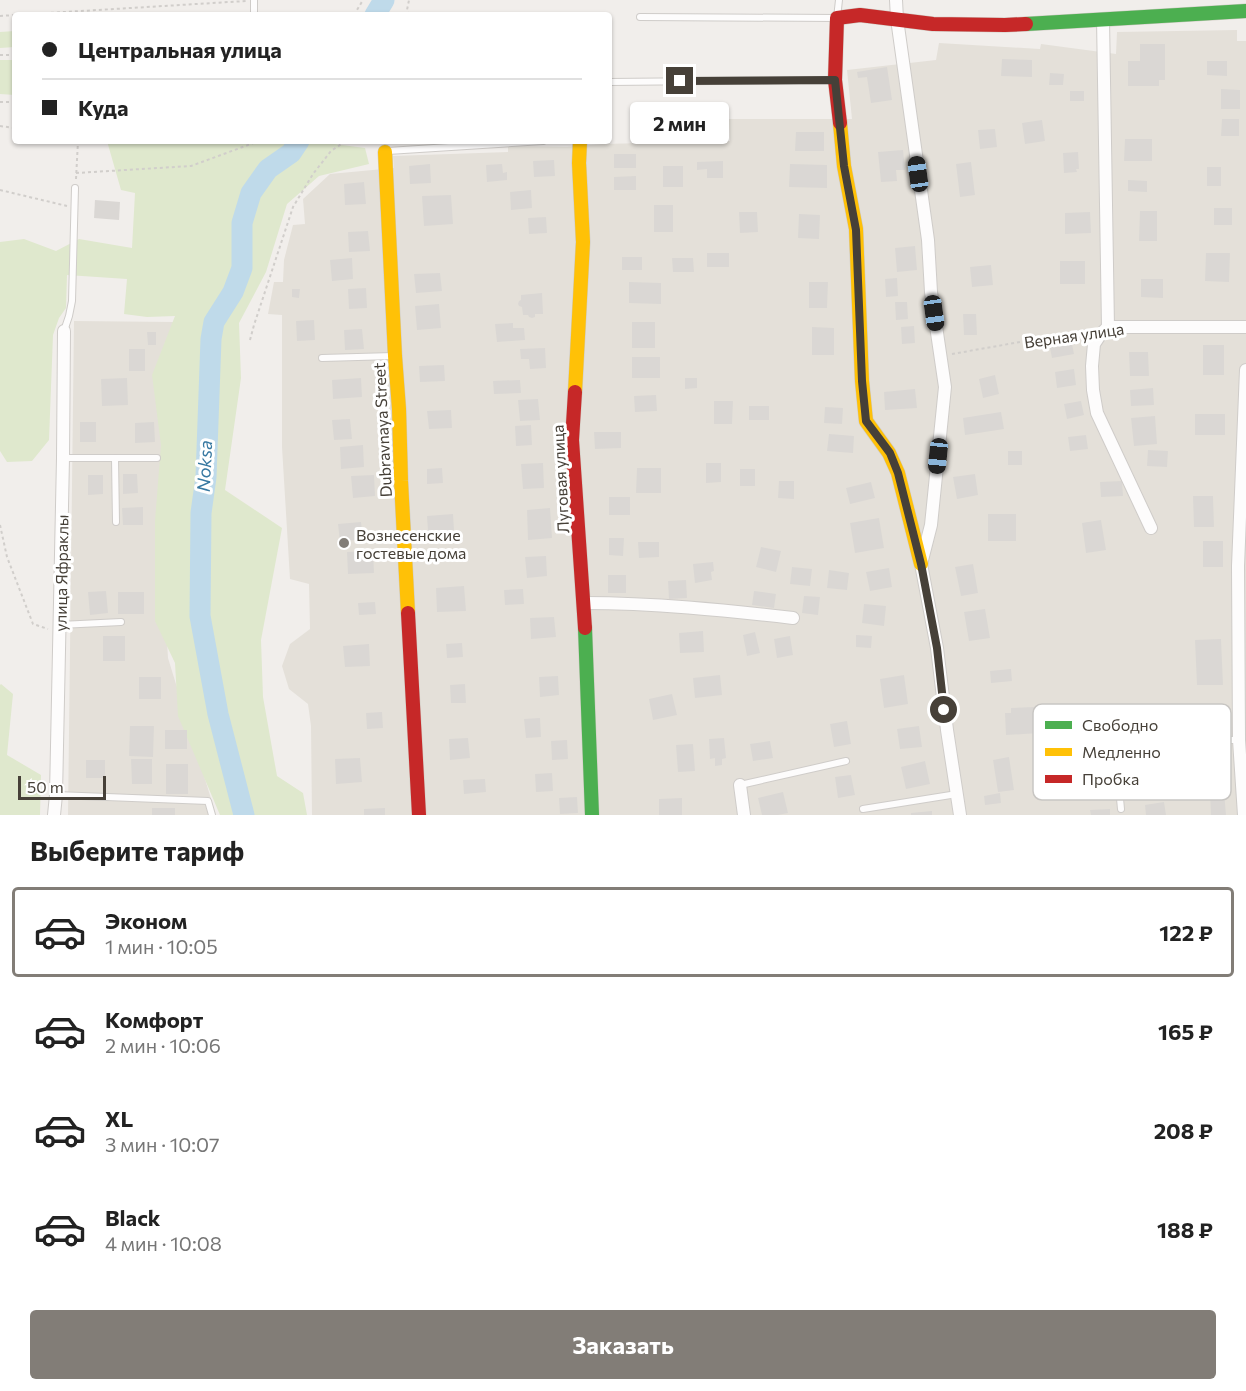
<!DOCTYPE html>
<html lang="ru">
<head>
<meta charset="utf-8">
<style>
  body { margin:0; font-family:Commissioner,sans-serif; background:#f6f6f6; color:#222; height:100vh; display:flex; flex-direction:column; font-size:22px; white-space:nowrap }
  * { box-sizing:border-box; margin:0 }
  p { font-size:20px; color:#767676 }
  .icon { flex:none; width:33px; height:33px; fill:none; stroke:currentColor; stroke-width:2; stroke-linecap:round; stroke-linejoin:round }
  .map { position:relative; height:815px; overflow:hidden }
  .side { display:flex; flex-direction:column; background:#fff; flex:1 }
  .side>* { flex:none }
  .top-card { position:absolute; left:12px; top:12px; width:600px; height:132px; border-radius:6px; box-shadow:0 2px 4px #0004; display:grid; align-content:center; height:132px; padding:0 30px; background:#fff }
  .scale { position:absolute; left:18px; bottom:15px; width:88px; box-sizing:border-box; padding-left:6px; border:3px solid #464038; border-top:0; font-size:16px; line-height:21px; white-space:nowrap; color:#464038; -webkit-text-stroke:4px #fff; paint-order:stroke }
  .end { position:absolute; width:27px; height:27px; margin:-14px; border:8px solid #464038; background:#fff; box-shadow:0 0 0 3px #fff }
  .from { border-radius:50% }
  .bubble { position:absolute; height:42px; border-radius:6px; background:#fff; box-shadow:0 2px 4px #0004; font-size:20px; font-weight:700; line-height:42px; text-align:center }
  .car { position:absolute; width:18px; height:36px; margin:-18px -9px; border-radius:8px; box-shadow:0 0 4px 2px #0007; background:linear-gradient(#222 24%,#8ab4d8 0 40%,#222 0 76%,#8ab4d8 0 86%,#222 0) }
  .top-card b { display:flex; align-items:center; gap:21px; height:57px; font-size:22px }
  .top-card b+b { border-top:2px solid #e0e0e0 }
  .top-card i { width:15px; height:15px; background:#222 }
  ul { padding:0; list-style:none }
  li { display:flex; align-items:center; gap:18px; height:90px; margin:0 12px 9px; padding:0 18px; border:3px solid transparent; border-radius:6px }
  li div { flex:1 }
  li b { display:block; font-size:22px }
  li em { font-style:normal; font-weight:700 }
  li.on { border-color:#827d77 }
  li>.icon { width:54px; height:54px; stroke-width:1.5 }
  h2 { padding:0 30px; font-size:27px; line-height:72px }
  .cta { display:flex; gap:12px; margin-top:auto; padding:12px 30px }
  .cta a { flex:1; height:69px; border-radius:6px; background:#827d77; color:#fff; font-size:24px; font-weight:700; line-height:69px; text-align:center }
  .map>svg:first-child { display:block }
</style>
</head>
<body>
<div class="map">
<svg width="1246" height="815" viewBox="0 0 1246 815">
  <rect width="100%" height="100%" fill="#f1eeeb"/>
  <g fill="#e4e0d9">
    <path d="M1237 30V41H1246V815H312L311 726 308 704 289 689 282 666 290 644 310 629 309 584 290 579 282 447V315L268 314 274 282H283L284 260 293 225 305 224 303 199 330 174 394 168 393 156 508 152V146L567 147 603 144 730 141 729 119H852L847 70 936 60 939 43 1040 49 1041 44 1116 54 1117 32Z"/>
    <path d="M74 321 173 322 172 489 161 538 168 658 216 815H68Z"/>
  </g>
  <g fill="#dfe8cd">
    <path d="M15 31V47L0 48V32Z"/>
    <path d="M0 60H15V95L0 94Z"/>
    <path d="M107 141H311L365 148 369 164 319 176 287 204 266 272 239 323 241 378 225 490 282 528 261 640 263 697 277 776 303 793 307 815H220L178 716 175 663 155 621V521L161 445 152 375 175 316 147 317 124 314 127 279 67 275 66 308 59 318 53 335 49 440 32 461 7 462 0 451V242L24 239 56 251 79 239 132 248 135 193 121 190Z"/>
    <path d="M1 684 13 694 7 755 41 775 40 815H0V685Z"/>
  </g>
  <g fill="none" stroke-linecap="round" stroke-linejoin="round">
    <g stroke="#bfdaea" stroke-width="21">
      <path d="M375 15 384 0"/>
      <path d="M244 815 218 714 200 616 201 513 206 477 211 339 214 322 233 292 242 268V223L251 193 268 169 291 153 299 141"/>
    </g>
  </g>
  <g fill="#dad7d4">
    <path d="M1140 44H1165V80H1159V86H1128V61H1140Z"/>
    <path d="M1002 59 1032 60V77L1001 76Z"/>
    <path d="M1207 61H1227V76L1207 75Z"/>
    <path d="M887 67 892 100 871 103 867 77 858 78 857 72Z"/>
    <path d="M1050 73 1064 74 1063 85H1049Z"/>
    <path d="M1221 89 1240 90V109H1221Z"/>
    <rect x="1070" y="91" width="14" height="10"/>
    <path d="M1222 119H1239V136H1221Z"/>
    <path d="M1042 120 1045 141 1025 144 1022 123Z"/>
    <path d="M995 129 997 147 980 149 978 130Z"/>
    <path d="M796 132H824V151H795Z"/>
    <path d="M1125 139H1152V161H1124Z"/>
    <path d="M903 150 905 170H896L897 181 881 182 878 152Z"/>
    <path d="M1078 152 1079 169H1076L1077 172 1064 173 1063 153Z"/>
    <rect x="614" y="154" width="22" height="14"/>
    <path d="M554 160 555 176 534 177 533 161Z"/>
    <path d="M723 161V178H707V169L697 170V162Z"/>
    <path d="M971 162 975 195 960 197 956 164Z"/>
    <path d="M430 164 431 183 410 184 409 166Z"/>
    <path d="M502 164 503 173 507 172V180L487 182 486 165Z"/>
    <path d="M790 164 827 165V188L789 187Z"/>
    <rect x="663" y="166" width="20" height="21"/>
    <rect x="1207" y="167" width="14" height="19"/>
    <path d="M636 176V190H614V177Z"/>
    <path d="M1128 180 1147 181V192L1128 191Z"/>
    <path d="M364 182 366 204 345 205 344 184Z"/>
    <path d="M531 190 532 208 511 210 510 192Z"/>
    <path d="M451 195 453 224 424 226 422 196Z"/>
    <path d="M95 200 120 202 119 220 94 218Z"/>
    <rect x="654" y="205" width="19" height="27"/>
    <rect x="1214" y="208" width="18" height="17"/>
    <path d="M1140 211H1157V241H1139Z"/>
    <path d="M739 212H757L758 232 740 233Z"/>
    <path d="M1090 212 1091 233 1065 234V213Z"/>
    <path d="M799 214 820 215 819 239 798 238Z"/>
    <path d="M546 217 547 233 529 234 528 218Z"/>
    <path d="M368 231 370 251 349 252 348 232Z"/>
    <path d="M915 246 917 270 897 272 895 248Z"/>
    <rect x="707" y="253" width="22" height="14"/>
    <path d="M1206 253H1230L1229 282 1205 281Z"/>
    <rect x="622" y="257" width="20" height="13"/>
    <path d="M352 258 353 279 332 281 330 260Z"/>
    <path d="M672 258H693L694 272H673Z"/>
    <rect x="1060" y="261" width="25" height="23"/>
    <path d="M991 265 993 285 972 287 970 267Z"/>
    <path d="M440 273 442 291 416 293 414 274Z"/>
    <path d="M897 278 898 296 886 297 885 279Z"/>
    <path d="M1141 279H1163V298L1141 297Z"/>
    <path d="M629 282 661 283V304L629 303Z"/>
    <path d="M809 282H828L827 308H809Z"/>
    <path d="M366 288 367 308 349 309 348 289Z"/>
    <path d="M292 289H300L299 298 292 297Z"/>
    <path d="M542 293 543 314H535V317L532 318 529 317 528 315H523L522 307 519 306 518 304 519 301 521 300V295Z"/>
    <path d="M895 302H907L908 319 896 320Z"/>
    <path d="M439 304 441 328 417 330 415 306Z"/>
    <path d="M963 314H976L977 335H964Z"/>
    <path d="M314 320 315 340 297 341 296 321Z"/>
    <rect x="632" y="322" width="23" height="26"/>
    <path d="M513 323V328H524L525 340 497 342 495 324Z"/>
    <path d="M914 326 915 343 902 344 901 327Z"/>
    <path d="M812 327 834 328V355H812Z"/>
    <path d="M362 329 364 349 345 350 344 330Z"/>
    <path d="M147 332H156V345H148Z"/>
    <path d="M1071 339 1074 354 1052 358 1049 343Z"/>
    <rect x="1203" y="345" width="21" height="30"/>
    <path d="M545 348 546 368 530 369 529 359H521L520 349Z"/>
    <rect x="129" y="349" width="16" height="22"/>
    <path d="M1129 352H1148L1149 376H1130Z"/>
    <rect x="632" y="357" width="28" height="21"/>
    <path d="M444 365 445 381 420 382 419 366Z"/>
    <path d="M1074 369 1076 385 1057 388 1055 372Z"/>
    <path d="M995 375 999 394 983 398 979 379Z"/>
    <path d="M127 378 128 405 102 406 101 379Z"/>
    <path d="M361 378 362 397 333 399 332 380Z"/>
    <path d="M685 378H697V388L685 389Z"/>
    <path d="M520 380 521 393 494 394 493 381Z"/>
    <path d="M1153 388 1154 405 1131 406 1130 390Z"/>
    <path d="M915 389 917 408 885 410 884 392Z"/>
    <path d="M656 395 657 411 635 412 634 396Z"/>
    <path d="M538 399 540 420 520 421 518 400Z"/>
    <path d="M714 401H733L732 424H714Z"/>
    <path d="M1081 401 1084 415 1067 419 1064 404Z"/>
    <rect x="749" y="406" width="20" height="14"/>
    <path d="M825 407 843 408 842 424 824 423Z"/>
    <path d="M451 410 452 428 429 429 427 411Z"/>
    <path d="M1001 412 1004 429 965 435 963 418Z"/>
    <rect x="1195" y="414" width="30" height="21"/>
    <path d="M1155 416 1157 444 1134 446 1131 418Z"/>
    <path d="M350 419 352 439 334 440 332 420Z"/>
    <rect x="80" y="422" width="16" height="20"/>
    <path d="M154 422 155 442 135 443V423Z"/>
    <path d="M531 425 532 445 516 446 515 426Z"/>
    <path d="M594 432H621V448L595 449Z"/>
    <path d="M829 434 854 436 853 453 827 451Z"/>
    <path d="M1086 435 1088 449 1070 451 1068 437Z"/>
    <path d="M363 445 364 467 341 469 340 447Z"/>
    <path d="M1148 450 1168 451 1167 467 1147 466Z"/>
    <rect x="1008" y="451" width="14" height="14"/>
    <path d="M543 463 544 488 523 489 521 464Z"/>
    <path d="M706 463H721V482L706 483Z"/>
    <path d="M442 468 443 483 427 484V469Z"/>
    <path d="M637 468H661V493H636Z"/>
    <rect x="740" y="469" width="15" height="17"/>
    <path d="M123 474H137L138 493 123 494Z"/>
    <path d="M975 474 978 495 957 499 953 477Z"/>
    <path d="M88 475H103V494L88 495Z"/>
    <path d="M374 475 375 496 353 498 351 476Z"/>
    <path d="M779 481H794V499L778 498Z"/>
    <path d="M1122 481 1123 496 1101 497 1100 482Z"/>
    <path d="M871 482 875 498 850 504 846 488Z"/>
    <path d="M1193 496H1213L1214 527H1194Z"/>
    <rect x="609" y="497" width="21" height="18"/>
    <path d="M143 507V525H123L122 508Z"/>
    <path d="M550 508 552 538 528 540 527 510Z"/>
    <path d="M453 514 454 530 428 531 427 516Z"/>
    <rect x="988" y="514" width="28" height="27"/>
    <path d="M879 518 884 548 855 553 850 523Z"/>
    <path d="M1101 520 1106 550 1086 553 1082 523Z"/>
    <path d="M361 522 363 539 340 542 338 524Z"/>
    <path d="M609 538H624L623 556 609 555Z"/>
    <rect x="1203" y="541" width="20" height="26"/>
    <path d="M638 542H659V557L639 558Z"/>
    <path d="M761 547 781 551 776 572 756 567Z"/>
    <path d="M373 551 374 573 348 574 347 552Z"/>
    <path d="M546 556 547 576 527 578 525 557Z"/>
    <path d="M713 562 714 571 711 572 712 580 695 583 693 564Z"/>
    <path d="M973 564 978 593 961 596 955 567Z"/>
    <path d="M792 567 812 569 810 586 790 584Z"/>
    <path d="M889 568 892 587 870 591 866 572Z"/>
    <path d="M829 570 849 573 847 590 827 588Z"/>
    <rect x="608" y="575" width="18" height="18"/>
    <path d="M686 580 687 598 669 599 668 581Z"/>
    <path d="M464 586 466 611 437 612 436 588Z"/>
    <path d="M523 589 524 604 505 605 504 590Z"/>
    <path d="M106 591 108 613 90 615 88 592Z"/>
    <path d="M754 591 776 594 774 608 752 605Z"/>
    <rect x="118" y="592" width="26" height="22"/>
    <path d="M804 596 820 597 818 615 802 613Z"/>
    <path d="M375 602 376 614 359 615 358 603Z"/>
    <path d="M864 604 886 606 884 626 862 623Z"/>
    <path d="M985 609 990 638 969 641 964 612Z"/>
    <path d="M554 617 556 637 531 639 530 618Z"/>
    <path d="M703 631 704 652 680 653 679 633Z"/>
    <path d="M755 632 760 653 747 656 743 635Z"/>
    <path d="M856 635 872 636 871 648 856 647Z"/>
    <rect x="103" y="636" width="22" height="25"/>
    <path d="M790 636 793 655 777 658 774 639Z"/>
    <path d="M1221 639 1223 685H1197L1195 640Z"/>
    <path d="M462 643 463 657 447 658 446 644Z"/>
    <path d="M369 644 370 666 345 667 343 646Z"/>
    <path d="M1011 669 1012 681 991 683 990 671Z"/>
    <path d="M720 675 722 695 695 698 693 678Z"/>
    <path d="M904 675 908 704 884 708 880 679Z"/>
    <path d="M558 676 559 695 540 697 539 677Z"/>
    <rect x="139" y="677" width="22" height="22"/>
    <path d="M465 684 466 703H451L450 685Z"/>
    <path d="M672 694 677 715 653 720 649 699Z"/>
    <path d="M1035 707 1036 720H1038L1039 733 1006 735 1005 713H1011V708Z"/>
    <path d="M382 712 383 728 367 729 366 713Z"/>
    <path d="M540 718 541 737 526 738 524 719Z"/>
    <path d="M847 721 851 744 834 747 830 724Z"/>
    <path d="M130 726H154L153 757 129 756Z"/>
    <path d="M919 726 922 747 900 749 897 729Z"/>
    <rect x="165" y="730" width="22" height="19"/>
    <path d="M468 738 470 758 450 760 449 739Z"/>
    <path d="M724 738 726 758 722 759V765L715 766V758L710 759 709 739Z"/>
    <path d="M567 740 568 759 552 760 551 741Z"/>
    <path d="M770 741 773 758 753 761 750 744Z"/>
    <path d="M693 744 695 771 678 772 676 745Z"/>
    <path d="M1009 757 1014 790 998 792 993 760Z"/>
    <path d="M360 758 362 782 336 784 335 759Z"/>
    <path d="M131 759H152V784H132Z"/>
    <rect x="86" y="760" width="19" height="18"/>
    <path d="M925 761 930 784 906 789 901 767Z"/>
    <rect x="166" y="764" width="22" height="30"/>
    <path d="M552 773 553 791 536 792 535 774Z"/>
    <path d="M851 775 855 795 838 798 835 777Z"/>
    <path d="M485 779 486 792 464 794 463 780Z"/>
    <path d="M1224 791 1226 815H1211L1210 792Z"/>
    <path d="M783 792 788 813 778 815H762L758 798Z"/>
    <path d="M1000 793 1001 803 985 805 984 796Z"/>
    <path d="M577 797 578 813 560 814 559 798Z"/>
    <path d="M682 798V815H659V799Z"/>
    <path d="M1164 802 1166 815H1146L1145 805Z"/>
    <rect x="152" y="808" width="23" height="7"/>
    <path d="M385 808V815H364V809Z"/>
    <path d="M1110 809V815H1091L1090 810Z"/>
    <path d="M932 811V815H911V813Z"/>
  </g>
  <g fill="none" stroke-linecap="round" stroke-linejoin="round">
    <defs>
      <g id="lane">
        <path d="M254 15V0"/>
        <path d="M640 17 837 18 839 0"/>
        <path d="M609 82 833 80"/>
        <path d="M388 151 543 141"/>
        <path d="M64 331 69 316 72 301 75 188"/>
        <path d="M322 358 393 356"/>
        <path d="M63 458H157"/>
        <path d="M115 458 116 522"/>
        <path d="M60 625 121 622"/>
        <path d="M740 785 846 761"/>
        <path d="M56 795 208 801 212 815"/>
        <path d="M863 809 957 794"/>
        <path d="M1121 809 1115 745 1178 740H1239"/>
      </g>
      <g id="street">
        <path d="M896 0 897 19 928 240 931 292 945 387 931 525 921 564 937 648 947 730 960 815"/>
        <path d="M1103 19 1108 327 1100 335 1094 344 1092 366 1093 390 1097 413 1151 528"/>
        <path d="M1108 327H1246"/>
        <path d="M584 603C654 603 723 610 793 618"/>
        <path d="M740 785 744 815"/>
        <path d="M54 815 56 795 63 458 64 331"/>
        <path d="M1244 815 1239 740 1238 566 1246 370"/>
      </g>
      <g id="fast">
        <path d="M1026 24 1246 11"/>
        <path d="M585 628 592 815"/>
      </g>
      <g id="slow">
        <path d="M840 123 844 166 856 229 862 381 866 421 889 453 898 473 921 564"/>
        <path d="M385 152 395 356 399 409 401 481 408 613"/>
        <path d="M575 392 583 242 579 163 580 141"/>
      </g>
      <g id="jam">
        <path d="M840 123 835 80 837 18 860 15 933 24 1005 25 1026 24"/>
        <path d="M575 392 572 440 585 628"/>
        <path d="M408 613 419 815"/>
      </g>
    </defs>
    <use href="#lane" stroke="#cfccc9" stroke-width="8"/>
    <use href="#street" stroke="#cfccc9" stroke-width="14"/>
    <use href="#fast" stroke="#cfcbc3" stroke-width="15"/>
    <use href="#slow" stroke="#cfcbc3" stroke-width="15"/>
    <use href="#jam" stroke="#cfcbc3" stroke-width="15"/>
    <g stroke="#d1cecb" stroke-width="2" stroke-dasharray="3 3" stroke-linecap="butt">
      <path d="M15 15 246 1"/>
      <path d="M354 15 363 0"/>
      <path d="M409 15 407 10 409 0"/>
      <path d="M0 16 15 15"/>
      <path d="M0 55H15"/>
      <path d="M0 102H15"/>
      <path d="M0 126 15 128"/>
      <path d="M76 173 191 166 259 141"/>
      <path d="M76 179 78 141"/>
      <path d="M0 190 67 206"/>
      <path d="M250 340 254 325 293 207 313 174 331 151 346 141"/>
      <path d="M952 354 1088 330"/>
      <path d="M0 525 7 557 33 624 48 629"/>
    </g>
    <use href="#lane" stroke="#fdfcfc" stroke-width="6"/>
    <use href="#street" stroke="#fdfcfc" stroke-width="12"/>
    <use href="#fast" stroke="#4caf50" stroke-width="14"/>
    <use href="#slow" stroke="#ffc107" stroke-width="14"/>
    <use href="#jam" stroke="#c62828" stroke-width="14"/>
  </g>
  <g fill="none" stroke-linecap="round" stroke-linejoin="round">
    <path stroke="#464038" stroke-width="8" d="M680 81 835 80 844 166 856 230 862 381 866 421 890 453 898 473 921 564 937 648 944 710"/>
  </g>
  <circle fill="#827d77" stroke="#fff" stroke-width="2" cx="344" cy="543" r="6"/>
  <g text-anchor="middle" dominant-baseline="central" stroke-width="6" stroke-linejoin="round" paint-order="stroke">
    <g font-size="16" fill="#464038" stroke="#fff">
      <text transform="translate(1074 335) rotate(-8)">Верная улица</text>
      <text transform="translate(382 430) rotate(-93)">Dubravnaya Street</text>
      <text transform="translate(560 479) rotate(-93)">Луговая улица</text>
      <text transform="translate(61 573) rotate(-89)">улица Яфраклы</text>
    </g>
    <g font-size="16" fill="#464038" stroke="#fff" text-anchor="start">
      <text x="356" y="534">Вознесенские<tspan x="356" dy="18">гостевые дома</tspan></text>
    </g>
    <g font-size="18" font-style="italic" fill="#3778a1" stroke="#fff">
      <text transform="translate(204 466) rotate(-87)">Noksa</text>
    </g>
  </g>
  <rect x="1033" y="704" width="198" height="96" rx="9" fill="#fff" stroke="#c8c6c3" stroke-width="1.5"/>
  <rect x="1045" y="721" width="27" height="8" fill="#4caf50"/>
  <rect x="1045" y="748" width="27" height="8" fill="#ffc107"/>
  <rect x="1045" y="775" width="27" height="8" fill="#c62828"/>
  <g font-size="16" fill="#464038">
    <text x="1082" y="731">Свободно</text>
    <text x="1082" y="758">Медленно</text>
    <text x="1082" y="785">Пробка</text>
  </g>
</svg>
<div class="scale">50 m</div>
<i class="end from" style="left:944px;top:710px"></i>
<i class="end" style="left:680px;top:81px"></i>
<div class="bubble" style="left:630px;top:102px;width:99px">2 мин</div>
<i class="car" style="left:918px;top:174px;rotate:352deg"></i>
<i class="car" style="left:934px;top:313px;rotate:172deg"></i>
<i class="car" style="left:938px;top:456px;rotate:186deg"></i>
<div class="top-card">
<b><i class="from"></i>Центральная улица</b>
<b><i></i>Куда</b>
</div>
</div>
<section class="side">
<h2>Выберите тариф</h2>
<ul>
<li class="on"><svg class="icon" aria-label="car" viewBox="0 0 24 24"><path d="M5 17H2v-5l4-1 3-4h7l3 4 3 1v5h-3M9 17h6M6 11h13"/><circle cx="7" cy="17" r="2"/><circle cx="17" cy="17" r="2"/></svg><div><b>Эконом</b><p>1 мин · 10:05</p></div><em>122 ₽</em></li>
<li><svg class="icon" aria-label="car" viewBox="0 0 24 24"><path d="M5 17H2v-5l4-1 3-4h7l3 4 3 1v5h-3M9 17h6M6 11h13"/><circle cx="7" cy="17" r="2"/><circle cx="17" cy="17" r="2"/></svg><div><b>Комфорт</b><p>2 мин · 10:06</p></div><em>165 ₽</em></li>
<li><svg class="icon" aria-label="car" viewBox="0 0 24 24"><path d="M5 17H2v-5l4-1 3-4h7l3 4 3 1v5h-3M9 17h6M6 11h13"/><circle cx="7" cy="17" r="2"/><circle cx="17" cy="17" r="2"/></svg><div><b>XL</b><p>3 мин · 10:07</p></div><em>208 ₽</em></li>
<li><svg class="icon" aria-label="car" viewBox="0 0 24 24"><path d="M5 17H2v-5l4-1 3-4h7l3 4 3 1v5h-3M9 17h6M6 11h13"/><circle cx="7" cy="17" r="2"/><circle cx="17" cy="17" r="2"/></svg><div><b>Black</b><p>4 мин · 10:08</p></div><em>188 ₽</em></li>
</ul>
<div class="cta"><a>Заказать</a></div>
</section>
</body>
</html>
